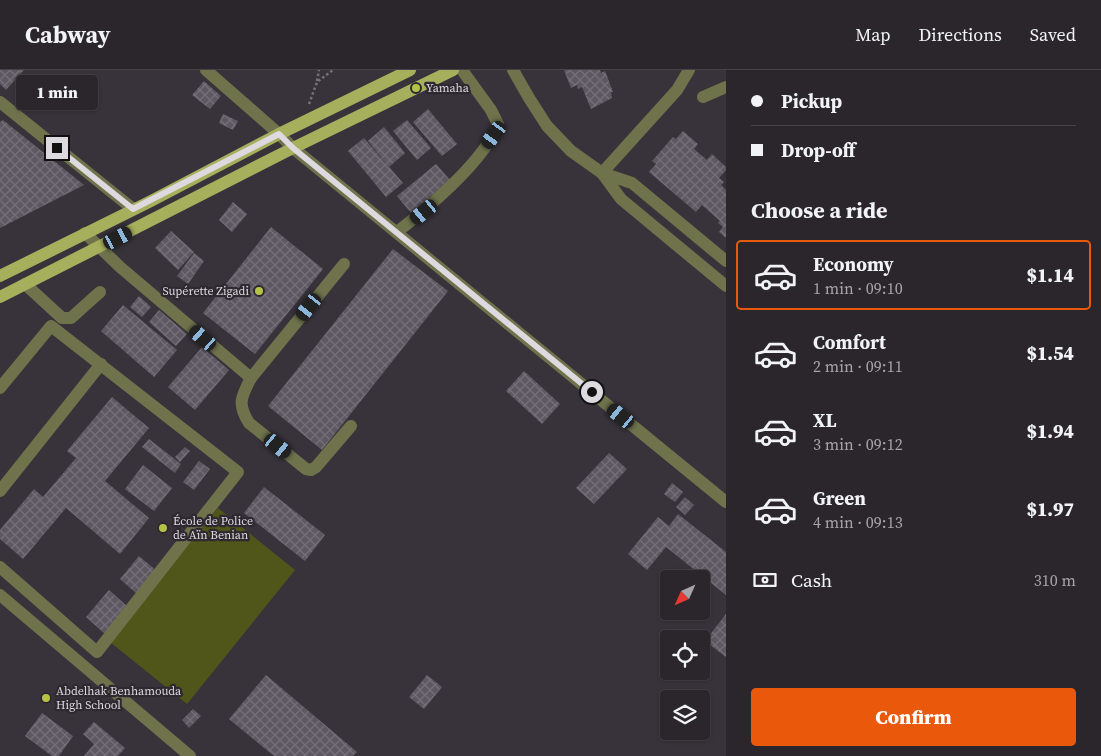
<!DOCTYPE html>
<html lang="en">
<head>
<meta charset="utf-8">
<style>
  body { margin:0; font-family:"Source Serif 4",serif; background:#363238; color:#f1f3f6; height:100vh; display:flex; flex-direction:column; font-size:19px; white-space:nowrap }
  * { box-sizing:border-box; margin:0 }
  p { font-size:16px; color:#a5a5a9 }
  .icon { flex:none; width:28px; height:28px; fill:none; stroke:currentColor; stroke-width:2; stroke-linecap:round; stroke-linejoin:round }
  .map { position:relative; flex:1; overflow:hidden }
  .details { display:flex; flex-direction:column; background:#2a262c; width:375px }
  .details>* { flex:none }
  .top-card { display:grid; align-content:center; height:110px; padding:0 25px; background:#2a262c }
  .needle { width:32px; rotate:225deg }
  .tools { position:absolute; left:660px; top:500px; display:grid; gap:10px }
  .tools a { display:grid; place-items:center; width:50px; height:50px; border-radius:5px; background:#2a262c; box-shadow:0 1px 4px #0004,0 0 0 1px #464348; font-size:25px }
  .end { position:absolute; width:22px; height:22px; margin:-11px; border:6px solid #dcd9df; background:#111; box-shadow:0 0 0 2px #111 }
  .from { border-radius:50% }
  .bubble { position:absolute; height:35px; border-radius:5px; background:#2a262c; box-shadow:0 1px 4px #0004,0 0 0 1px #464348; font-size:16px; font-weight:800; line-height:35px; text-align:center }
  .car { position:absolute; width:15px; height:30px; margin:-15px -8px; border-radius:6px; box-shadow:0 0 4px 1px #0007; background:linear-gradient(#222 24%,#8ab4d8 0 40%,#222 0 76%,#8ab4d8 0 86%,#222 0) }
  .top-card b { display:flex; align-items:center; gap:18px; height:48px; font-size:19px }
  .top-card b+b { border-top:1px solid #464348 }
  .top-card i { width:12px; height:12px; background:#f1f3f6 }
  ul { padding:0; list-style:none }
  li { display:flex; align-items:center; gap:15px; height:70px; margin:0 10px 8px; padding:0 15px; border:2px solid transparent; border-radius:5px }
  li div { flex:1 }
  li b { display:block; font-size:19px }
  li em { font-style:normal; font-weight:800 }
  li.on { border-color:#ea580c }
  li>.icon { width:45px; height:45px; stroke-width:1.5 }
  h2 { padding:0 25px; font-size:22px; line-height:60px }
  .pay { display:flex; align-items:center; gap:12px; height:55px; padding:0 25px; font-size:19px }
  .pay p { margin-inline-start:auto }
  .cta { display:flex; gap:10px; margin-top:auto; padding:10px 25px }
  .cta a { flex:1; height:58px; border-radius:5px; background:#ea580c; color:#fff; font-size:20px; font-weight:800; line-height:58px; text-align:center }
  header { display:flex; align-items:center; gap:30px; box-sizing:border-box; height:70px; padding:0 25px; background:#2a262c; border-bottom:1px solid #464348 }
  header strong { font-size:24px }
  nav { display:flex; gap:28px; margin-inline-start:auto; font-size:18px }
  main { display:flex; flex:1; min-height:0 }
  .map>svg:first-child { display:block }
</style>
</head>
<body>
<header>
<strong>Cabway</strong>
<nav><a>Map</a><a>Directions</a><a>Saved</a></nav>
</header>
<main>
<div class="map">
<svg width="726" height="686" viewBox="0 0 726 686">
  <defs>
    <pattern id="building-cross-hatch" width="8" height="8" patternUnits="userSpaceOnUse" patternTransform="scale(1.25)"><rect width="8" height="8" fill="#5e5862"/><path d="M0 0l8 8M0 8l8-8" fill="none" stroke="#746f78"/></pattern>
  </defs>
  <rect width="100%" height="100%" fill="#38333b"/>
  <path fill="#505519" d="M218 438 295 500 187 634 110 572Z"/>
  <g fill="url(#building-cross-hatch)">
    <path d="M0 0H24L6 20 0 14Z"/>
    <path d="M564 0H600L601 3 605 1 613 22H611L612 28 591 39 582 17 578 19 577 15 571 18Z"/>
    <path d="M204 11 221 26 210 39 192 25Z"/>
    <path d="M428 39 457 74 442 86 413 52Z"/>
    <path d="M223 44 238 51 233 60 219 53Z"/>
    <path d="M3 50 84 115 0 158V52Z"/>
    <path d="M407 50 431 78 417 90 393 61Z"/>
    <path d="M384 57 405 83 389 97 368 71Z"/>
    <path d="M683 61 698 74 694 79 707 90 712 84 726 97V100L719 108 724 112 721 115 726 120V168L719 162 723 157 718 153 720 151 702 135 696 142 649 102 656 94 652 91 673 67 676 69Z"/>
    <path d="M364 68 403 113 386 127 348 81Z"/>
    <path d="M436 94 450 110 411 143 397 126Z"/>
    <path d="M233 132 247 144 232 162 219 150Z"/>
    <path d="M271 157 323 199 255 284 203 243Z"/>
    <path d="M171 161 194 182 178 200 155 178Z"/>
    <path d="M393 179 448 221 322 380 268 336Z"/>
    <path d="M194 183 204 191 188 214 177 206Z"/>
    <path d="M139 226 151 237 142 247 130 237Z"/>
    <path d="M123 235 177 280 154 307 101 261Z"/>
    <path d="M159 240 187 264 176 276 149 252Z"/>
    <path d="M202 277 229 300 195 340 168 317Z"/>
    <path d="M524 301 560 334 542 354 506 321Z"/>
    <path d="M112 327 149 358 105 411 149 448 120 484 66 438 23 489 0 469V460L34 419 43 427 76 388 67 381Z"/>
    <path d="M149 369 181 394 175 403 142 377Z"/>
    <path d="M185 377 190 381 180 392 175 387Z"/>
    <path d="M609 383 627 399 594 434 576 418Z"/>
    <path d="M199 391 210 399 194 420 183 412Z"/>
    <path d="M143 395 172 418 154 441 125 419Z"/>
    <path d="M672 413 683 422 675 432 664 424Z"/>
    <path d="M264 417 325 465 305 491 244 443Z"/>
    <path d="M685 427 694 435 685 445 676 437Z"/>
    <path d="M678 444 726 482V525L666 477 647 500 628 484 658 447 669 456Z"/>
    <path d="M139 486 158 502 138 525 120 509Z"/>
    <path d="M109 520 128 537 105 564 86 547Z"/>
    <path d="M726 544V587L705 571Z"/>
    <path d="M266 605 357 682 353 686H274L229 649Z"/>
    <path d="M427 605 442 617 424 639 409 627Z"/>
    <path d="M193 639 201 646 189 658 182 650Z"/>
    <path d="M42 643 73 666 59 686H52L25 666Z"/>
    <path d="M94 652 125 678 118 686H84L94 674 83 664Z"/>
  </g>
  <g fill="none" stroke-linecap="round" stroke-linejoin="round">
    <g stroke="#767279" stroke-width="2.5" stroke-dasharray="2.5 2.5" stroke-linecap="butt">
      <path d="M317 11 319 0"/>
      <path d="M309 34 317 12 333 0"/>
    </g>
    <g stroke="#6e734c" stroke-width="12">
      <path d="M206 0 279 64 293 78 726 432"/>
      <path d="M513 0 529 28 547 56 571 81 602 103 632 113 726 191"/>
      <path d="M703 27 726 17"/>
      <path d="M0 32 133 139"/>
      <path d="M602 103 621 129 726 216"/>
      <path d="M602 103 677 20 689 0"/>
      <path d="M397 162C429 137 484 92 498 54L491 40 462 0"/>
      <path d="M85 163 120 197 251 308C241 327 237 334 249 353L306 399 311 400 316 397 351 356"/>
      <path d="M25 214 62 248H71L100 222"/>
      <path d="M251 308 344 194"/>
      <path d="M0 318 51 256 238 402 97 582 0 497"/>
      <path d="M0 421 101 294"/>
      <path d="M0 525 190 686"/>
    </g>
    <g stroke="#a6b05c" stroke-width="12">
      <path d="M0 206 151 131 279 64 410 0"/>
      <path d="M0 227 293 78 453 0"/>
    </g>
  </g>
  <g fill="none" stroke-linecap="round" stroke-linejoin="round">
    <path stroke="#dcd9df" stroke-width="6" d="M57 78 133 139 279 64 293 78 592 322"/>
  </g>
  <g fill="#b6c148" stroke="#2e2931" stroke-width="2">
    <circle cx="416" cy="18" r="5"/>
    <circle cx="259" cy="221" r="5"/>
    <circle cx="163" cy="458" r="5"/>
    <circle cx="46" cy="628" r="5"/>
  </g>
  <g text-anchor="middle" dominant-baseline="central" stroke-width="4.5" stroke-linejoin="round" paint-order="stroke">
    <g font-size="12" fill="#dcd9df" stroke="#2e2931" text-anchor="start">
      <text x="426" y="18">Yamaha</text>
      <text x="249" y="221" text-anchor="end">Supérette Zigadi</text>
      <text x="173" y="451">École de Police<tspan x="173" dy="14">de Aïn Benian</tspan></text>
      <text x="56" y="621">Abdelhak Benhamouda<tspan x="56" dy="14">High School</tspan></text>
    </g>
  </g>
</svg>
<div class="tools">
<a><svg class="needle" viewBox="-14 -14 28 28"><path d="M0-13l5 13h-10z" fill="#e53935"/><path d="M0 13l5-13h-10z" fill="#a5a5a9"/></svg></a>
<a><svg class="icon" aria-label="locate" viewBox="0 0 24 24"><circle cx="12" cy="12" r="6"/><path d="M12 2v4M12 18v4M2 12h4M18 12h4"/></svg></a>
<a><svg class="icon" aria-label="layers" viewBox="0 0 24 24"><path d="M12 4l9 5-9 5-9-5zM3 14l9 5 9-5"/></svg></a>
</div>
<i class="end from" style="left:592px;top:322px"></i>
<i class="end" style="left:57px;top:78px"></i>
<div class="bubble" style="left:16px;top:5px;width:82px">1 min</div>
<i class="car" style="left:494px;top:65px;rotate:216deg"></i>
<i class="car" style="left:424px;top:142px;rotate:231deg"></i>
<i class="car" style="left:118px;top:168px;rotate:63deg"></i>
<i class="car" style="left:309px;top:237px;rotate:219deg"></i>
<i class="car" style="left:203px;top:268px;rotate:311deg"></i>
<i class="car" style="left:621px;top:346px;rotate:309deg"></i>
<i class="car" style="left:278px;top:376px;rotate:129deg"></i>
</div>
<section class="details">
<div class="top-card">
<b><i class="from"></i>Pickup</b>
<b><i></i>Drop-off</b>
</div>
<h2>Choose a ride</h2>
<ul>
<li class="on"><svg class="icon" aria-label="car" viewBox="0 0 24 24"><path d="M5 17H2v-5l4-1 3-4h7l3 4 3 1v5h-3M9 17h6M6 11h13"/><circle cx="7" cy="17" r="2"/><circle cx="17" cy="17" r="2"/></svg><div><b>Economy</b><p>1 min · 09:10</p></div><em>$1.14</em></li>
<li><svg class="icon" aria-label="car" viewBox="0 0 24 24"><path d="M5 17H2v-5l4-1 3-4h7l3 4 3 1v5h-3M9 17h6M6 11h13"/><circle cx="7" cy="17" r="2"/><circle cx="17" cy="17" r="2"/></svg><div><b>Comfort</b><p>2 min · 09:11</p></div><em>$1.54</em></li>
<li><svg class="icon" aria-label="car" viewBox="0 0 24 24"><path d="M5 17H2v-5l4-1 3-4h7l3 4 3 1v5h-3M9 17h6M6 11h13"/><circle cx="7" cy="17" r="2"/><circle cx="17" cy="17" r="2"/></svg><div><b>XL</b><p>3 min · 09:12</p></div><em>$1.94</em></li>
<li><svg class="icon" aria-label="car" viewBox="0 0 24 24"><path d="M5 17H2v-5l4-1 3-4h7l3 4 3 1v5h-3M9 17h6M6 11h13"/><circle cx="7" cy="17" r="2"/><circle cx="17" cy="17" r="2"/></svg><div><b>Green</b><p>4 min · 09:13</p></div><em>$1.97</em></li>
</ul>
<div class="pay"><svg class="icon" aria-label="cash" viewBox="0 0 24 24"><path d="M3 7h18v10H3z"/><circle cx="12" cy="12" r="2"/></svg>Cash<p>310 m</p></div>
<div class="cta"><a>Confirm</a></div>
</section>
</main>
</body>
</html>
